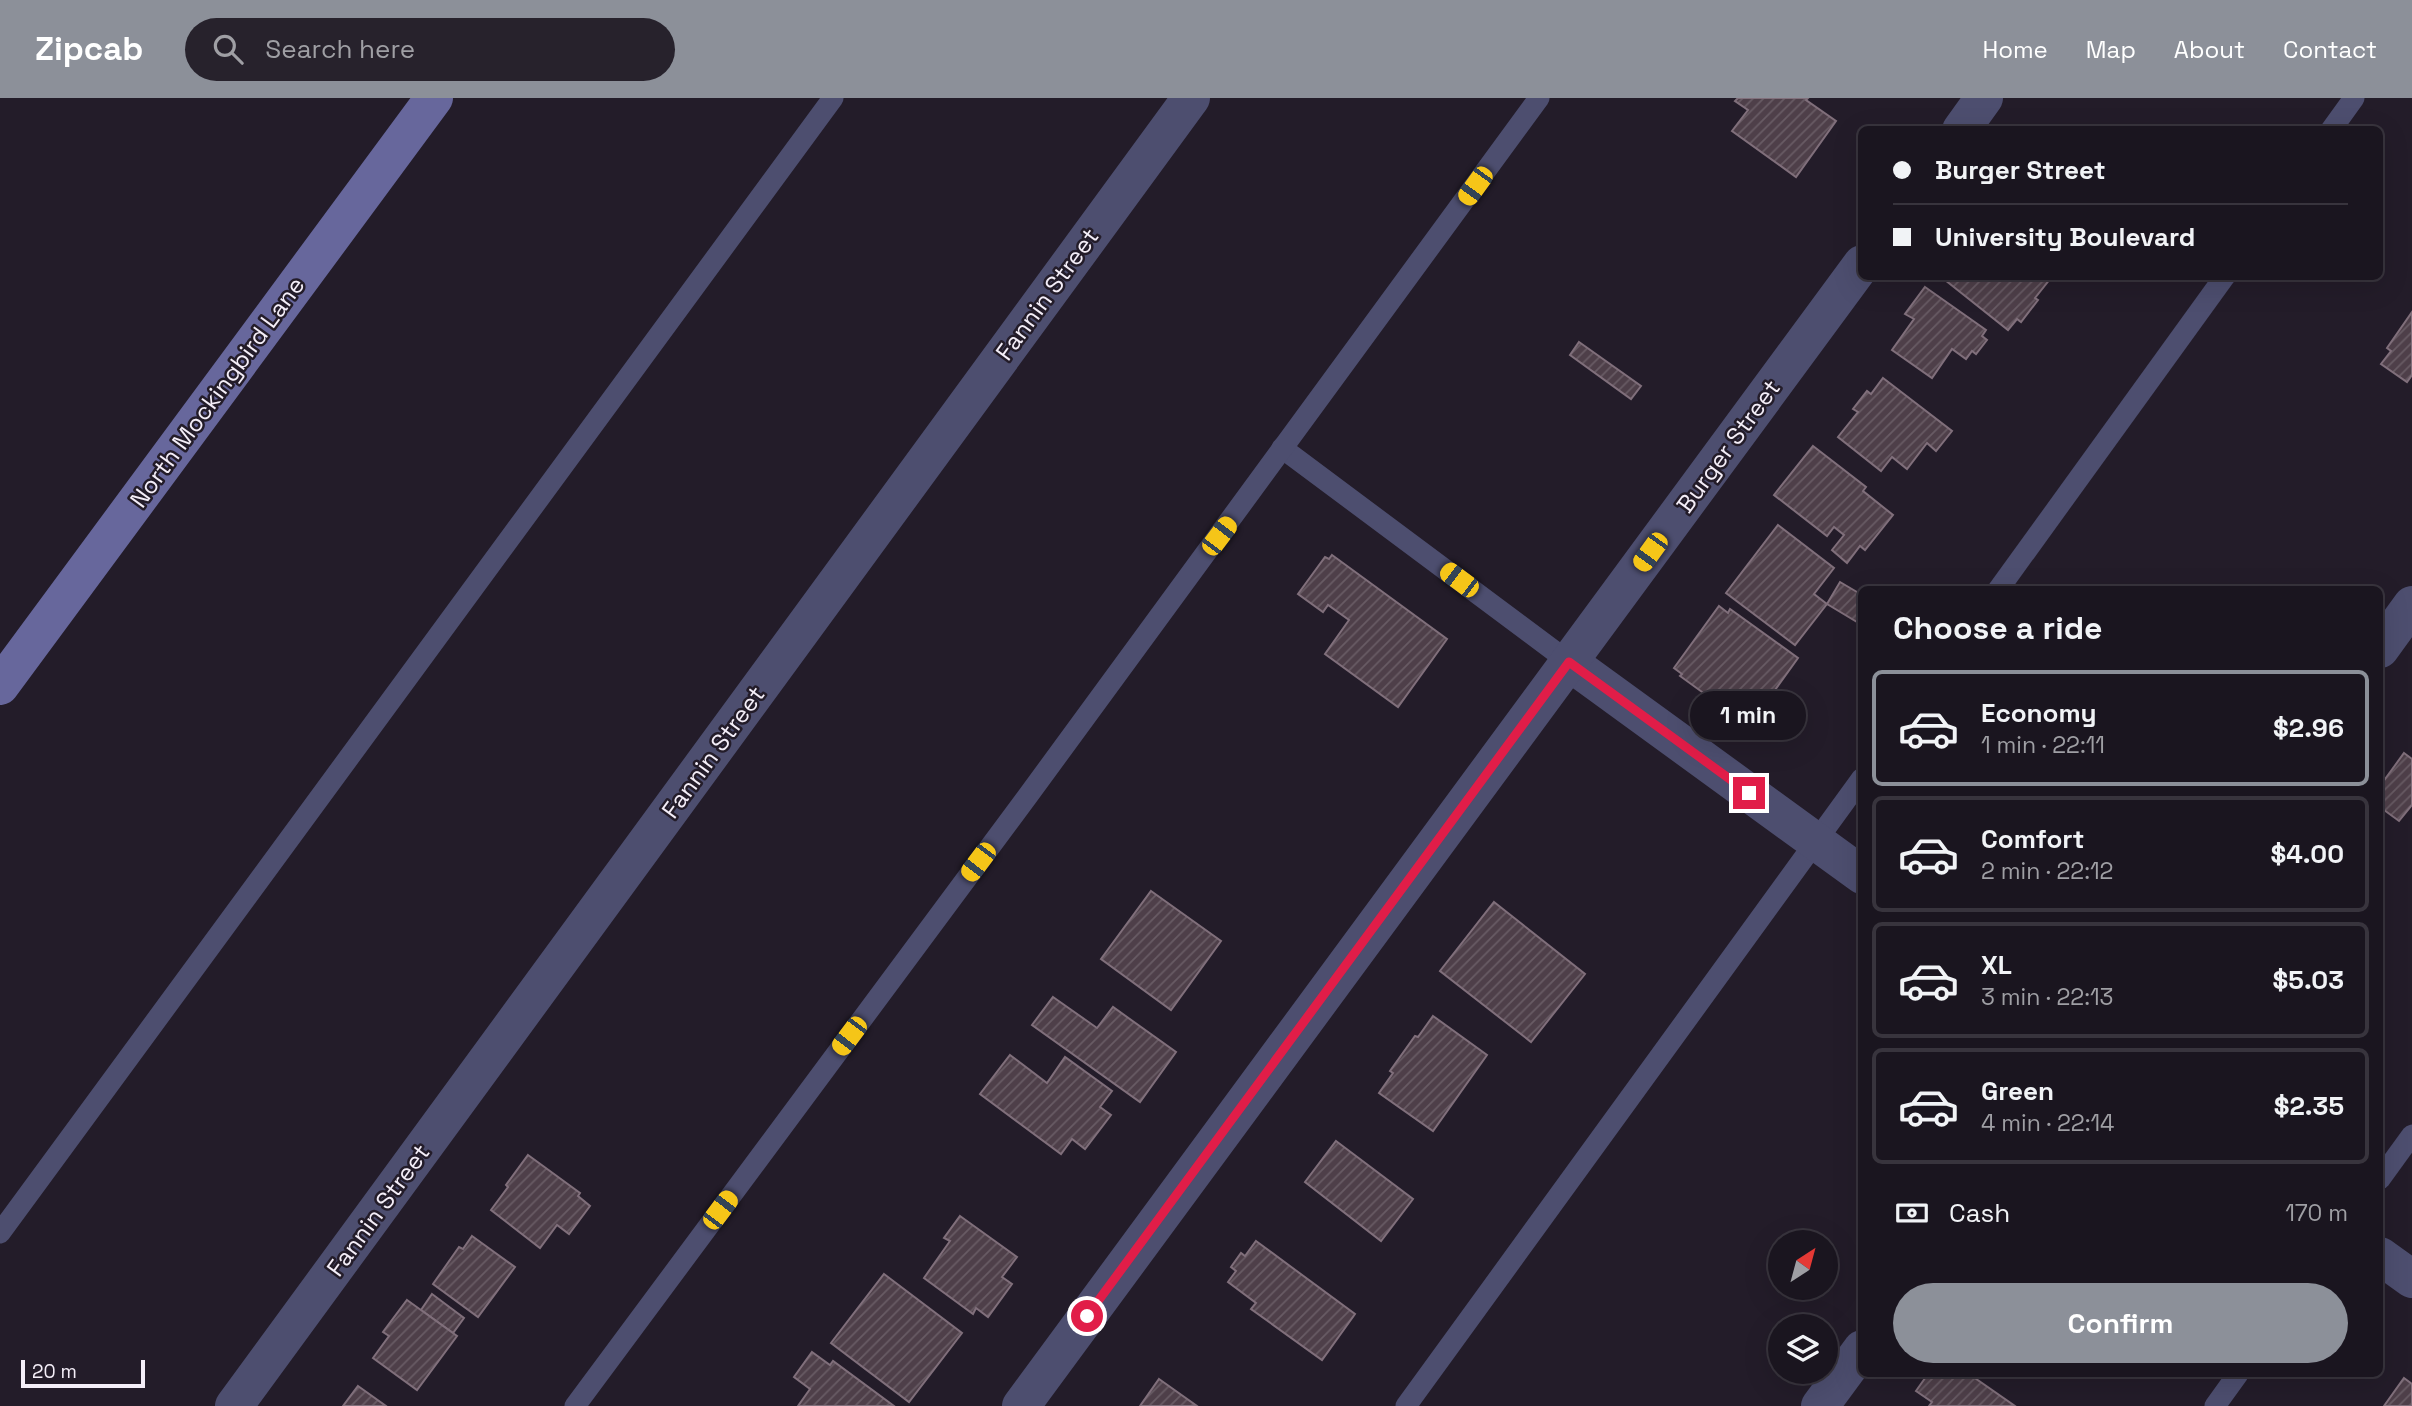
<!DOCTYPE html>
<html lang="en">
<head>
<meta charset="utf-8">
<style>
  body { margin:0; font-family:"Space Grotesk",sans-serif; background:#27222c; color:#f1f3f6; height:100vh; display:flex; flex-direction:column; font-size:26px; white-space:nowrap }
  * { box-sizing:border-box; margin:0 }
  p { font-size:23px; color:#9f9fa4 }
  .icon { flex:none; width:38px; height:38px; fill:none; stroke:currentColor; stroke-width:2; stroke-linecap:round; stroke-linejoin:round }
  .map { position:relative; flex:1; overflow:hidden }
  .drawer { position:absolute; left:1858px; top:488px; width:525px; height:791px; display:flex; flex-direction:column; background:#1a151f; border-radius:10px; box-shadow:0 7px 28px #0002,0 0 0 2px #38343d }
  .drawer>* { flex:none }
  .hud { position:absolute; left:1858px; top:28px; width:525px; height:154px; border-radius:10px; box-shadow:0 7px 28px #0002,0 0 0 2px #38343d; display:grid; align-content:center; height:154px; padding:0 35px; background:#1a151f }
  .needle { width:46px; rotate:36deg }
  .buttons { position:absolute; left:1768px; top:1132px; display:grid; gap:14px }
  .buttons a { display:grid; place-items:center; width:70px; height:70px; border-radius:50%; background:#1a151f; box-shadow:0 7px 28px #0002,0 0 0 2px #38343d; font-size:35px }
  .scale { position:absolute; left:21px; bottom:18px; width:124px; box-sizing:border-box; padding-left:7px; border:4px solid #f4eef8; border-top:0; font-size:19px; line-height:24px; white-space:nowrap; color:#f4eef8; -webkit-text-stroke:5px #231c29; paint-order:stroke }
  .end { position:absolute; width:32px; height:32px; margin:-16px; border:9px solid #e11d48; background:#fff; box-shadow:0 0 0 4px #fff }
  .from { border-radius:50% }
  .bubble { position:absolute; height:49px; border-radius:24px; background:#1a151f; box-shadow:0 7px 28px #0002,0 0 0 2px #38343d; font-size:23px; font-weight:600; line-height:49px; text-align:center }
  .car { position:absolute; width:21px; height:42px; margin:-21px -10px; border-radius:9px; box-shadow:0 0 5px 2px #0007; background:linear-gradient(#f5c518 24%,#345 0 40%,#f5c518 0 76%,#345 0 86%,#f5c518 0) }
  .hud b { display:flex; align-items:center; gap:24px; height:66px; font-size:26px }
  .hud b+b { border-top:2px solid #38343d }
  .hud i { width:18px; height:18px; background:#f1f3f6 }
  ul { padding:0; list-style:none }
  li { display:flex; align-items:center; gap:21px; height:116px; margin:0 14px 10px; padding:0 21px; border:4px solid #38343d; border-radius:10px }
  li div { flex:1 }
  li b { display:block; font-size:26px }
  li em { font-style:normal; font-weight:600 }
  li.active { border-color:#8c9099 }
  li>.icon { width:63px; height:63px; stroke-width:1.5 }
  h2 { padding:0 35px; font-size:32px; line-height:84px }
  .pay { display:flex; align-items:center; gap:18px; height:77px; padding:0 35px; font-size:26px }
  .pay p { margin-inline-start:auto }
  .action { display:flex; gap:14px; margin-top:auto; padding:14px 35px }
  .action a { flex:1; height:80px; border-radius:42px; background:#8c9099; color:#fff; font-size:28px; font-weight:600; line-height:80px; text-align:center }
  header { display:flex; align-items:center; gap:42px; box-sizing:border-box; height:98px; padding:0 35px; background:#8c9099; color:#fff }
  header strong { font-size:33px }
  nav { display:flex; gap:38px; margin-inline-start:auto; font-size:24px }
  .search { width:490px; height:63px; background:#27222c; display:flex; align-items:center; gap:18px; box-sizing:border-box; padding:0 24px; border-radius:38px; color:#9f9fa4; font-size:26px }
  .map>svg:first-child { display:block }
</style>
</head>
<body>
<header>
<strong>Zipcab</strong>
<div class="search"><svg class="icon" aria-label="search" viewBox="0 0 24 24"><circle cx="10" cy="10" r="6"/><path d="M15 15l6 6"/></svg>Search here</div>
<nav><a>Home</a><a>Map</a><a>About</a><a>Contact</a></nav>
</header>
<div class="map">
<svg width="2412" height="1308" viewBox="0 0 2412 1308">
  <defs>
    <pattern id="building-hatch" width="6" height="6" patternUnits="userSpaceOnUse" patternTransform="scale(1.75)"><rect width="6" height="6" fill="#4e3f49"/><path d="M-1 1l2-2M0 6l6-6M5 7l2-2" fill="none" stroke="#685b64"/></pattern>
  </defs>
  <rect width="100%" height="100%" fill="#231c29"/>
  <g fill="url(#building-hatch)" stroke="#806f7b" stroke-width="2">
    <path d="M1738 0H1808L1806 2 1836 23 1796 79 1732 33 1748 12 1735 3Z"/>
    <path d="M1940 178H2047L2050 181 2035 200 2038 202 2021 224 2017 221 2008 232Z"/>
    <path d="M1925 189 1986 232 1982 238 1987 242 1976 256 1972 253 1966 261 1952 251 1932 280 1892 252 1914 221 1905 216Z"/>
    <path d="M2412 214V277L2407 284 2381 266 2391 253 2387 250Z"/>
    <path d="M1579 244 1641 288 1631 301 1570 257Z"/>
    <path d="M1883 280 1952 333 1936 353 1927 345 1907 371 1892 359 1881 373 1838 339 1858 314 1853 311 1867 293 1871 296Z"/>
    <path d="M1813 348 1866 389 1863 393 1893 417 1865 452 1860 448 1847 465 1832 452 1844 437 1834 429 1827 438 1774 397Z"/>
    <path d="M1778 427 1834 470 1814 496 1827 506 1840 484 1862 497V527L1827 506 1795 547 1726 495Z"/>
    <path d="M1332 457 1447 541 1398 609 1325 556 1349 522 1328 507 1323 514 1298 496 1325 459 1329 461Z"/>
    <path d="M1719 508 1728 515 1730 511 1798 560 1749 628 1680 578 1682 576 1674 570Z"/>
    <path d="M2404 655 2412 661V707L2399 723 2380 709V688Z"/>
    <path d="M1151 793 1221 843 1171 912 1101 861Z"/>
    <path d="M1494 804 1585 876 1531 944 1440 873Z"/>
    <path d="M1053 899 1097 930 1113 909 1176 954 1140 1004 1032 927Z"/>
    <path d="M1433 918 1487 957 1433 1033 1379 995 1393 975 1390 973 1415 938 1418 939Z"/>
    <path d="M1010 957 1047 985 1065 959 1112 993 1100 1009 1111 1017 1085 1051 1072 1041 1061 1056 980 996Z"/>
    <path d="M1336 1043 1413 1101 1381 1143 1305 1084Z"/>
    <path d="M528 1057 580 1095 578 1098 590 1108 569 1136 557 1127 540 1150 491 1112 508 1089 506 1087Z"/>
    <path d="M960 1118 1017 1159 1002 1179 1012 1186 988 1219 976 1210 973 1216 924 1180 950 1143 944 1140Z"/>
    <path d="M472 1138 515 1169 478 1219 433 1186 459 1149 463 1151Z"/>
    <path d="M1256 1143 1355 1216 1322 1262 1251 1211 1256 1205 1228 1184 1236 1173 1231 1169 1241 1155 1245 1158Z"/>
    <path d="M884 1176 962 1235 909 1304 831 1245Z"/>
    <path d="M432 1196 464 1220 453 1235 421 1212Z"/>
    <path d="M407 1202 457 1238 417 1292 373 1260 389 1238 383 1234Z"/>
    <path d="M812 1254 830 1267 833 1263 894 1308H798L810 1291 794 1279Z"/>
    <path d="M1928 1276H1969L2015 1308H1929L1932 1304 1916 1293Z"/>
    <path d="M2404 1280 2412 1286V1308H2384Z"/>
    <path d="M1159 1281 1197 1308H1140Z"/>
    <path d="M358 1288 386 1308H343Z"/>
  </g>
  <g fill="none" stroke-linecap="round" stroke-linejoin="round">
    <g stroke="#4d4e6f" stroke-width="21">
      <path d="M2331 32 2354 0"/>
      <path d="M1282 350 1569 564"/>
      <path d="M1998 492 2225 178"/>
      <path d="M2380 1081 2412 1037"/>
      <path d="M0 1135 833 0"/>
      <path d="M575 1308 1027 699 1539 0"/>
      <path d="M1406 1308 1862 680"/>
      <path d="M2215 1308 2238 1276"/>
    </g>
    <g stroke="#4d4e6f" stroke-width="38">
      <path d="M1961 32 1984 0"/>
      <path d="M2380 551 2412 507"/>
      <path d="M1569 564 1862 777"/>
      <path d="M2380 1158 2412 1181"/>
      <path d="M234 1308 1191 0"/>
      <path d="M1021 1308 1862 166"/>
      <path d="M1820 1308 1862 1251"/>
    </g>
    <path stroke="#67679c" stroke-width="38" d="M0 588 434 0"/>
  </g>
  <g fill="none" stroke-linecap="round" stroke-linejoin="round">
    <path stroke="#e11d48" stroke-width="9" d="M1087 1218 1569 564 1749 695"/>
  </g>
  <g text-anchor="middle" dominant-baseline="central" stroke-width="5" stroke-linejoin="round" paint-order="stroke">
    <g font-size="24" fill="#f4eef8" stroke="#231c29">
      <text transform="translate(1047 196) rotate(-54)">Fannin Street</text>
      <text transform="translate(217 294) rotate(-54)">North Mockingbird Lane</text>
      <text transform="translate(1728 348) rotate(-54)">Burger Street</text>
      <text transform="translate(713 654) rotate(-54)">Fannin Street</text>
      <text transform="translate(378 1112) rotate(-54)">Fannin Street</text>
    </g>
  </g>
</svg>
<div class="buttons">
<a><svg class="needle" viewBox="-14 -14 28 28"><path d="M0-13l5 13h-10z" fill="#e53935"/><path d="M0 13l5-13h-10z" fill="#9f9fa4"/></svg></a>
<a><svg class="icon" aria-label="layers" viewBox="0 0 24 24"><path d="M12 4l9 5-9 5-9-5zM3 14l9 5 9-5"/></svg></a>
</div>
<div class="scale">20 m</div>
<i class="end from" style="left:1087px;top:1218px"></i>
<i class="end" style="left:1749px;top:695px"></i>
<div class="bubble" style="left:1690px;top:593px;width:116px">1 min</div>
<i class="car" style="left:1475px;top:88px;rotate:216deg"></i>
<i class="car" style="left:1219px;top:438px;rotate:37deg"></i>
<i class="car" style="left:1650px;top:454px;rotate:216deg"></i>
<i class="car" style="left:1459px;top:482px;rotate:307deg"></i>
<i class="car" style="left:978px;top:764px;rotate:217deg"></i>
<i class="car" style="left:849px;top:938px;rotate:217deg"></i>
<i class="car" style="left:720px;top:1112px;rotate:37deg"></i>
<div class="hud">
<b><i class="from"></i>Burger Street</b>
<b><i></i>University Boulevard</b>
</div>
<section class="drawer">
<h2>Choose a ride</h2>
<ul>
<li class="active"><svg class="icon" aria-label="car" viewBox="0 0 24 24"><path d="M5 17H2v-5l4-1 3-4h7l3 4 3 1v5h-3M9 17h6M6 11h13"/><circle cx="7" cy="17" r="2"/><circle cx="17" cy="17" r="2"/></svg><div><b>Economy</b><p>1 min · 22:11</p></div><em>$2.96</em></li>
<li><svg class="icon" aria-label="car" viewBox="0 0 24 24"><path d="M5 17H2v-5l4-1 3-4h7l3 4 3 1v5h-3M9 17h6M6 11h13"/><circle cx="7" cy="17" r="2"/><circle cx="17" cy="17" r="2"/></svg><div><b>Comfort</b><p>2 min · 22:12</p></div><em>$4.00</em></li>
<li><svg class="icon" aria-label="car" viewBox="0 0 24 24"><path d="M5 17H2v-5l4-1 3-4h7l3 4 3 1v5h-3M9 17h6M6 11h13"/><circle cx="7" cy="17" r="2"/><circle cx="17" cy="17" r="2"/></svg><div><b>XL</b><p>3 min · 22:13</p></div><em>$5.03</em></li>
<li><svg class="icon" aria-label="car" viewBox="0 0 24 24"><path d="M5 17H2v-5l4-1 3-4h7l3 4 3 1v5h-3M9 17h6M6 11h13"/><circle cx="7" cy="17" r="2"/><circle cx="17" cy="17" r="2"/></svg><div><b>Green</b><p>4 min · 22:14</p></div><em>$2.35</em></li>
</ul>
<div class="pay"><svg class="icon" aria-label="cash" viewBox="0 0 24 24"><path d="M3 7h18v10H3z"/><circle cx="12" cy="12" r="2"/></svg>Cash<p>170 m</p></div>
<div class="action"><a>Confirm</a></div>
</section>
</div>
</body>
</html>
